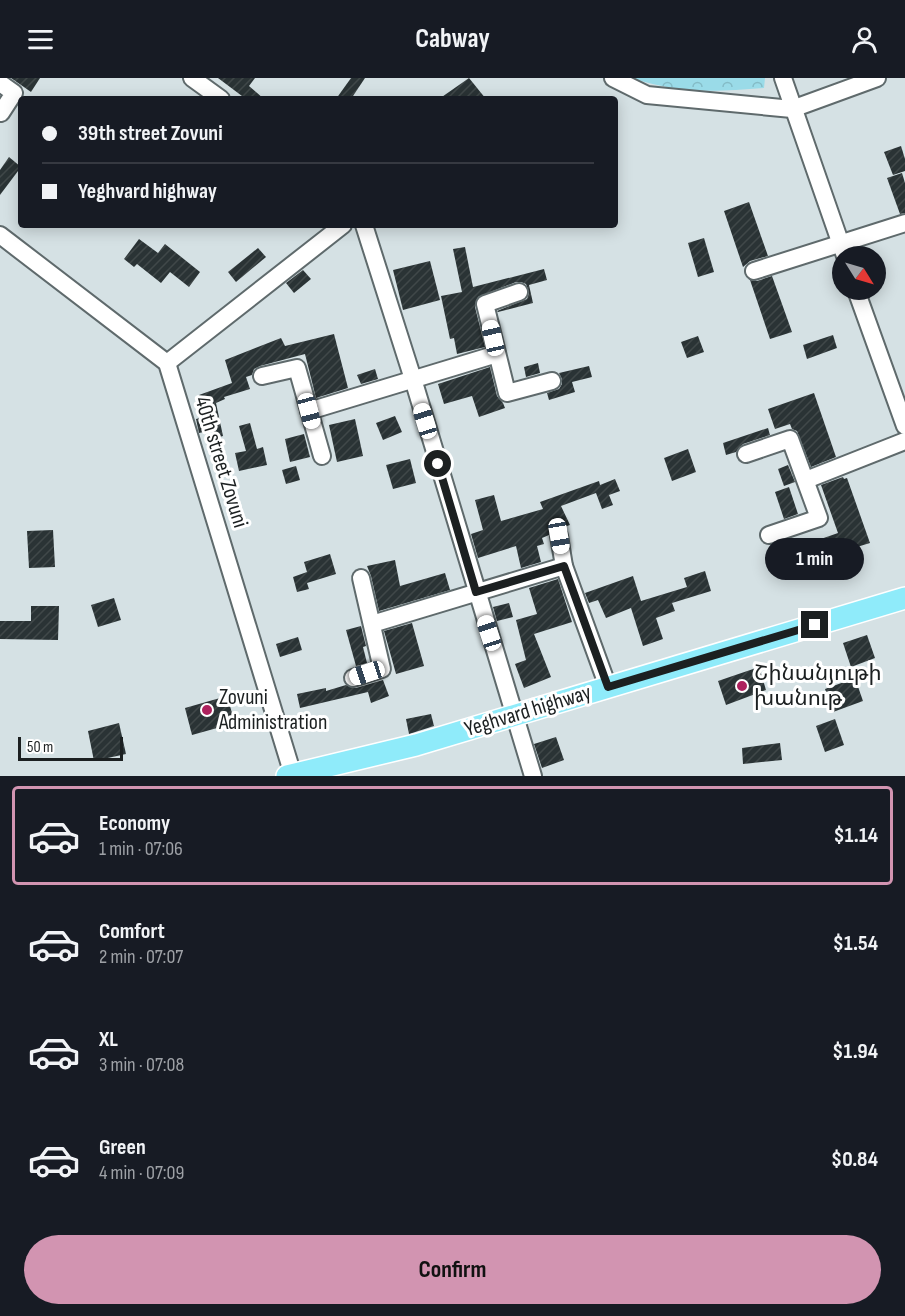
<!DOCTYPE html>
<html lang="en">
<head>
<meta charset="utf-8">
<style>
  body { margin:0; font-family:"Sofia Sans Condensed","Noto Sans Armenian",sans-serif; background:#20242c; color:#f1f3f6; height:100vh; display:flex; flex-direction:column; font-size:22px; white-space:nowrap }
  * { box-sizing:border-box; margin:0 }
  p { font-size:20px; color:#9ea1a6 }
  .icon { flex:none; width:33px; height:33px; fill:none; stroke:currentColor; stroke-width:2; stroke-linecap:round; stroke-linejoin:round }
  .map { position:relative; height:698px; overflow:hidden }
  .sheet { display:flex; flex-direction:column; background:#171b24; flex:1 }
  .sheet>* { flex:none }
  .top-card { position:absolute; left:18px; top:18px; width:600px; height:132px; border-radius:6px; box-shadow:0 3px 15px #0003; display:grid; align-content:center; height:132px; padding:0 24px; background:#171b24 }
  .needle { width:39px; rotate:127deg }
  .tools { position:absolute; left:832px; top:168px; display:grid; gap:12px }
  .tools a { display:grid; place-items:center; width:54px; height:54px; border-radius:50%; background:#171b24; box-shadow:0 3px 15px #0003; font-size:30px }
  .scale { position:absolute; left:18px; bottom:15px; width:105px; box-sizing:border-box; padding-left:6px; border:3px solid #1c2021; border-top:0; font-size:16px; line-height:21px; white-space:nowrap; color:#1c2021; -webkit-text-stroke:4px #fff; paint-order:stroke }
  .end { position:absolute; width:27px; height:27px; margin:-14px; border:8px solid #1c2021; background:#fff; box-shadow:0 0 0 3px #fff }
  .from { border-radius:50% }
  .bubble { position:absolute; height:42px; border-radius:21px; background:#171b24; box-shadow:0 3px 15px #0003; font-size:20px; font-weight:700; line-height:42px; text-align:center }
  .car { position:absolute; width:18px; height:36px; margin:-18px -9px; border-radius:8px; box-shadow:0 0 4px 2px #0007; background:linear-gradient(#fff 24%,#345 0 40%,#fff 0 76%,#345 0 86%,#fff 0) }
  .top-card b { display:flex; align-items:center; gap:21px; height:57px; font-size:22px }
  .top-card b+b { border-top:2px solid #363941 }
  .top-card i { width:15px; height:15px; background:#f1f3f6 }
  ul { padding:10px 0 0; list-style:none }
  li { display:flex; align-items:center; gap:18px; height:99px; margin:0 12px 9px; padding:0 12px; border:3px solid transparent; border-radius:6px }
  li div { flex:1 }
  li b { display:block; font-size:22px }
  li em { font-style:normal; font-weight:700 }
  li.selected { border-color:#d294b1 }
  li>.icon { width:54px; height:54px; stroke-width:1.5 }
  .button { display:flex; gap:12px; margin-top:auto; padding:12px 24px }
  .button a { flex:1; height:69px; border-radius:36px; background:#d294b1; color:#111; font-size:24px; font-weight:700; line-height:69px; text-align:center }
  header { display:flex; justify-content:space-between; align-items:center; height:78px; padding:0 24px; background:#171b24; font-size:27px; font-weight:700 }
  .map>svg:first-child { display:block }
</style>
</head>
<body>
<header><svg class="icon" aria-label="menu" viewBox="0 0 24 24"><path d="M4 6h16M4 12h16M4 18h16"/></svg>Cabway<svg class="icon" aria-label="person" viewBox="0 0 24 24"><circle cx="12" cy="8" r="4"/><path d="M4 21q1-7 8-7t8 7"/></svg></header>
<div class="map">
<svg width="905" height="698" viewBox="0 0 905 698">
  <defs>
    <pattern id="forest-crowns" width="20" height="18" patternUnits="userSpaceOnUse" patternTransform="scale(1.5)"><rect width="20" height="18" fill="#9adbe8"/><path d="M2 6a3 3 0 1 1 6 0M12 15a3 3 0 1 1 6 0" fill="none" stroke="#84bcc7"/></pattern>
    <pattern id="building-hatch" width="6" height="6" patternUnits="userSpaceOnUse" patternTransform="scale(1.5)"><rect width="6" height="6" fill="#2a3335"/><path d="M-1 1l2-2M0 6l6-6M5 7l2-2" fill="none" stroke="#404849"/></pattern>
  </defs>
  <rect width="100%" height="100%" fill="#d5e1e4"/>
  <path fill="url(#forest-crowns)" d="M631 0H765L764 10C713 14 681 16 631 0Z"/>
  <g fill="url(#building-hatch)">
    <path d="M11 0H40L31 14Z"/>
    <path d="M218 0H255L249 8 264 21H246Z"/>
    <path d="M351 0H365L351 21H336Z"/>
    <path d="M469 0 486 21H439Z"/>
    <path d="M901 68 905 81V93L893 97 884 74Z"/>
    <path d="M9 79 21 89 0 117V92Z"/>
    <path d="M902 95 905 105V135L900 136 887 100Z"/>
    <path d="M749 124 768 178 750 183 743 189 724 133Z"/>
    <path d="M704 160 714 194 698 199 688 165Z"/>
    <path d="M139 161 158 175 165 166 200 194 189 209 170 194 161 205 137 186 134 189 124 181Z"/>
    <path d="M465 169 473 209 544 191 547 202 529 207 533 225 498 234 497 233 527 221 529 215 526 206 521 204H516L478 219 475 229 485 269 457 276 454 260 450 261 441 218 462 214 453 171Z"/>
    <path d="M258 170 266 179 236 204 228 194Z"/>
    <path d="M430 183 440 222 403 232 393 192Z"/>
    <path d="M303 192 311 201 294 215 286 205Z"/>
    <path d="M772 198 792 254 770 261 750 202 757 203Z"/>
    <path d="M334 256 348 310 316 320 305 276 260 288 254 291 252 297 246 299 250 311 224 319 225 321 216 325 223 358 216 360 213 352 199 355 196 341 208 338 199 317 232 305 225 282 281 260 285 268Z"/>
    <path d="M833 257 837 270 807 281 803 267Z"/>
    <path d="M698 258 704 274 687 280 681 264Z"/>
    <path d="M538 285 540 295 526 299 524 289Z"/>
    <path d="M589 288 592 299 572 304 575 314 549 322 547 315 559 311 562 306V301L559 295Z"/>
    <path d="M490 289 497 318 503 325 505 330 479 339 472 318 444 326 438 306Z"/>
    <path d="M375 291 378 301 361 306 357 297Z"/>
    <path d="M814 315 836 379 811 389 797 353 792 351 790 346 775 351 768 331Z"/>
    <path d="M395 338 402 354 383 362 376 345Z"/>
    <path d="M355 341 363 378 337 384 329 347Z"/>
    <path d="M250 345 257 371 263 369 267 387 239 393 235 375 246 373 239 348Z"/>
    <path d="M768 350 770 357 743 366 736 374 726 377 723 365Z"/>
    <path d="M304 356 310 379 290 384 285 361Z"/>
    <path d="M688 371 696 394 672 403 664 380Z"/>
    <path d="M410 381 416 405 393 411 386 387Z"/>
    <path d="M788 387 795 404 784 408 778 391Z"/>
    <path d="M296 388 300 402 286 406 282 392Z"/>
    <path d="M843 399 844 401 847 400 870 465 824 479 818 462 838 455 821 407Z"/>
    <path d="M615 401 620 413 609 417 613 427 602 431 596 415 561 428 570 447 564 449 558 448 553 450 549 457 542 460 544 466 537 468 541 484 521 490 516 468 478 480 471 456 483 452 475 422 494 417 501 443 543 431 540 424 599 403 600 407Z"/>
    <path d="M789 409 798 436 784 441 775 414Z"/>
    <path d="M53 452 55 489 29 490 27 453Z"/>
    <path d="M784 472 789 486 769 493 765 479Z"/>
    <path d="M330 476 336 496 307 505 309 511 297 514 293 499 307 494 304 484Z"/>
    <path d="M395 482 400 508 445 495 450 512 379 533 371 498 367 488Z"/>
    <path d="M705 493 711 513 672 525 675 533 656 540 663 561 643 568 631 530 606 540 598 522 589 525 585 515 633 498 641 523 687 509 684 500Z"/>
    <path d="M558 501 572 544 534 556 551 599 524 610 515 586 526 582 516 542 537 536 529 510Z"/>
    <path d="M114 520 121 542 98 549 91 527Z"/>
    <path d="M509 525 513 539 497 543 493 529Z"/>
    <path d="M31 528H59L58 562 0 561V543H31Z"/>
    <path d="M412 545 424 588 396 596 384 553Z"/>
    <path d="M361 548 366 568 363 569 367 585 356 588 346 552Z"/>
    <path d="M867 557 875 580 851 589 843 565Z"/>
    <path d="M298 559 302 572 280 579 276 566Z"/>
    <path d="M759 589 766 612 726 627 718 603Z"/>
    <path d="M855 600 863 623 833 634 825 611Z"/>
    <path d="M383 602 389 618 371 625 368 614 300 630 297 616 326 610V613L346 607 356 610Z"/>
    <path d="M227 618 235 645 192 657 185 630Z"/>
    <path d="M431 636 434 648 409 656 406 641Z"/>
    <path d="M835 641 844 667 825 674 816 648Z"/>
    <path d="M119 645 126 676 94 683 88 653Z"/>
    <path d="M556 659 564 682 542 690 534 666Z"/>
    <path d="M780 665 782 682 743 686 742 670Z"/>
  </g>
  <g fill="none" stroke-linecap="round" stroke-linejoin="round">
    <defs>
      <g id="minor">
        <path d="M192 0 221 21"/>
        <path d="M613 0 647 17 792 31 877 0"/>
        <path d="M783 0 845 178"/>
        <path d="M0 5 14 15 1 35"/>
        <path d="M364 147 413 301 533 698"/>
        <path d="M0 157 167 285 293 697"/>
        <path d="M754 193 905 145"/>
        <path d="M856 212 905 348"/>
        <path d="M519 214 485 226 507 315 552 303"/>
        <path d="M167 285 343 147"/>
        <path d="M262 298 297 290 322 378"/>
        <path d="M309 333 497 276"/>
        <path d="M746 376 790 361 819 440 769 457"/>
        <path d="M806 402 905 363"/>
        <path d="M559 458 564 488 608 609"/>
        <path d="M372 546 564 488"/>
        <path d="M353 600 382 591 361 500"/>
      </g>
      <path id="major" d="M287 698 416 667 905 520"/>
    </defs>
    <use href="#minor" stroke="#5f6a6c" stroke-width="20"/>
    <use href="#major" stroke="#fff" stroke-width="24"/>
    <use href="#minor" stroke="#fff" stroke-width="16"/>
    <use href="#major" stroke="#8febfa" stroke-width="21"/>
  </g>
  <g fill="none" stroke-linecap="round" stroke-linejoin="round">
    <path stroke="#1c2021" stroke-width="8" d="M438 386 476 514 564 488 608 609 815 547"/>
  </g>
  <g fill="#ad215d" stroke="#fff" stroke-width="2">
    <circle cx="742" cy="608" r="6"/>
    <circle cx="207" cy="632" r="6"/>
  </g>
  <g text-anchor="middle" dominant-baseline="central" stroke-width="6" stroke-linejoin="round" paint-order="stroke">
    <g font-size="22" fill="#1c2021" stroke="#fff">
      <text transform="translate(221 384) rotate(73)">40th street Zovuni</text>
      <text transform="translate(528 633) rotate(-17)">Yeghvard highway</text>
    </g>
    <g font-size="22" fill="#1c2021" stroke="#fff" text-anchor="start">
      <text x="754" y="595">Շինանյութի<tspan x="754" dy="25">խանութ</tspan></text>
      <text x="219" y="619">Zovuni<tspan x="219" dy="25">Administration</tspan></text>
    </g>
  </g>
</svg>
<div class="tools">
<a><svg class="needle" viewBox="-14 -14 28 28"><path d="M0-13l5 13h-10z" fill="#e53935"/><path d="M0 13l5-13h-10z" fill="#9ea1a6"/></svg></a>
</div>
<div class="scale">50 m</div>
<i class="end from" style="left:438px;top:386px"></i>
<i class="end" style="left:815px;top:547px"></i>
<div class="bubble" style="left:765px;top:460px;width:99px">1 min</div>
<i class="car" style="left:493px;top:260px;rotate:347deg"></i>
<i class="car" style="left:309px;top:333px;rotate:165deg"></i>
<i class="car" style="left:425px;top:343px;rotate:343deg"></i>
<i class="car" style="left:559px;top:458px;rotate:170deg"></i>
<i class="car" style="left:489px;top:555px;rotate:342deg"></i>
<i class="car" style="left:367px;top:595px;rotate:252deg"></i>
<div class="top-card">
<b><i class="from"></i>39th street Zovuni</b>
<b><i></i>Yeghvard highway</b>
</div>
</div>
<section class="sheet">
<ul>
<li class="selected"><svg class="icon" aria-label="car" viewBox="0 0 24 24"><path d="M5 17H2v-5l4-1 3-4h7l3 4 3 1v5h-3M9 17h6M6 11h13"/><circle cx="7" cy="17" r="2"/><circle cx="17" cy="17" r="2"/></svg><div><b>Economy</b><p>1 min · 07:06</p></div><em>$1.14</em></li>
<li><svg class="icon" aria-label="car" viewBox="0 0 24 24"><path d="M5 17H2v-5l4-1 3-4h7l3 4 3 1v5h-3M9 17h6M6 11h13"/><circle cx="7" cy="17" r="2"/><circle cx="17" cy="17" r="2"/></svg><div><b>Comfort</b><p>2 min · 07:07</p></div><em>$1.54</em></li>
<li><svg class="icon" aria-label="car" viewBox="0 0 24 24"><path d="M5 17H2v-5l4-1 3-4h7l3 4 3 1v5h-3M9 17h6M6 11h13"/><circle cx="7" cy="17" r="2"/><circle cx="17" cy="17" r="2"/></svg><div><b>XL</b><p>3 min · 07:08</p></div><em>$1.94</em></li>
<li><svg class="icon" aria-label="car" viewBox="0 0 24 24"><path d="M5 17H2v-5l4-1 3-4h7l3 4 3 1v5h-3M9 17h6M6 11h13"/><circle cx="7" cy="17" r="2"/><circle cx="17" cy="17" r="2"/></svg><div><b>Green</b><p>4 min · 07:09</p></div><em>$0.84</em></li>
</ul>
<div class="button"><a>Confirm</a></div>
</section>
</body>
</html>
